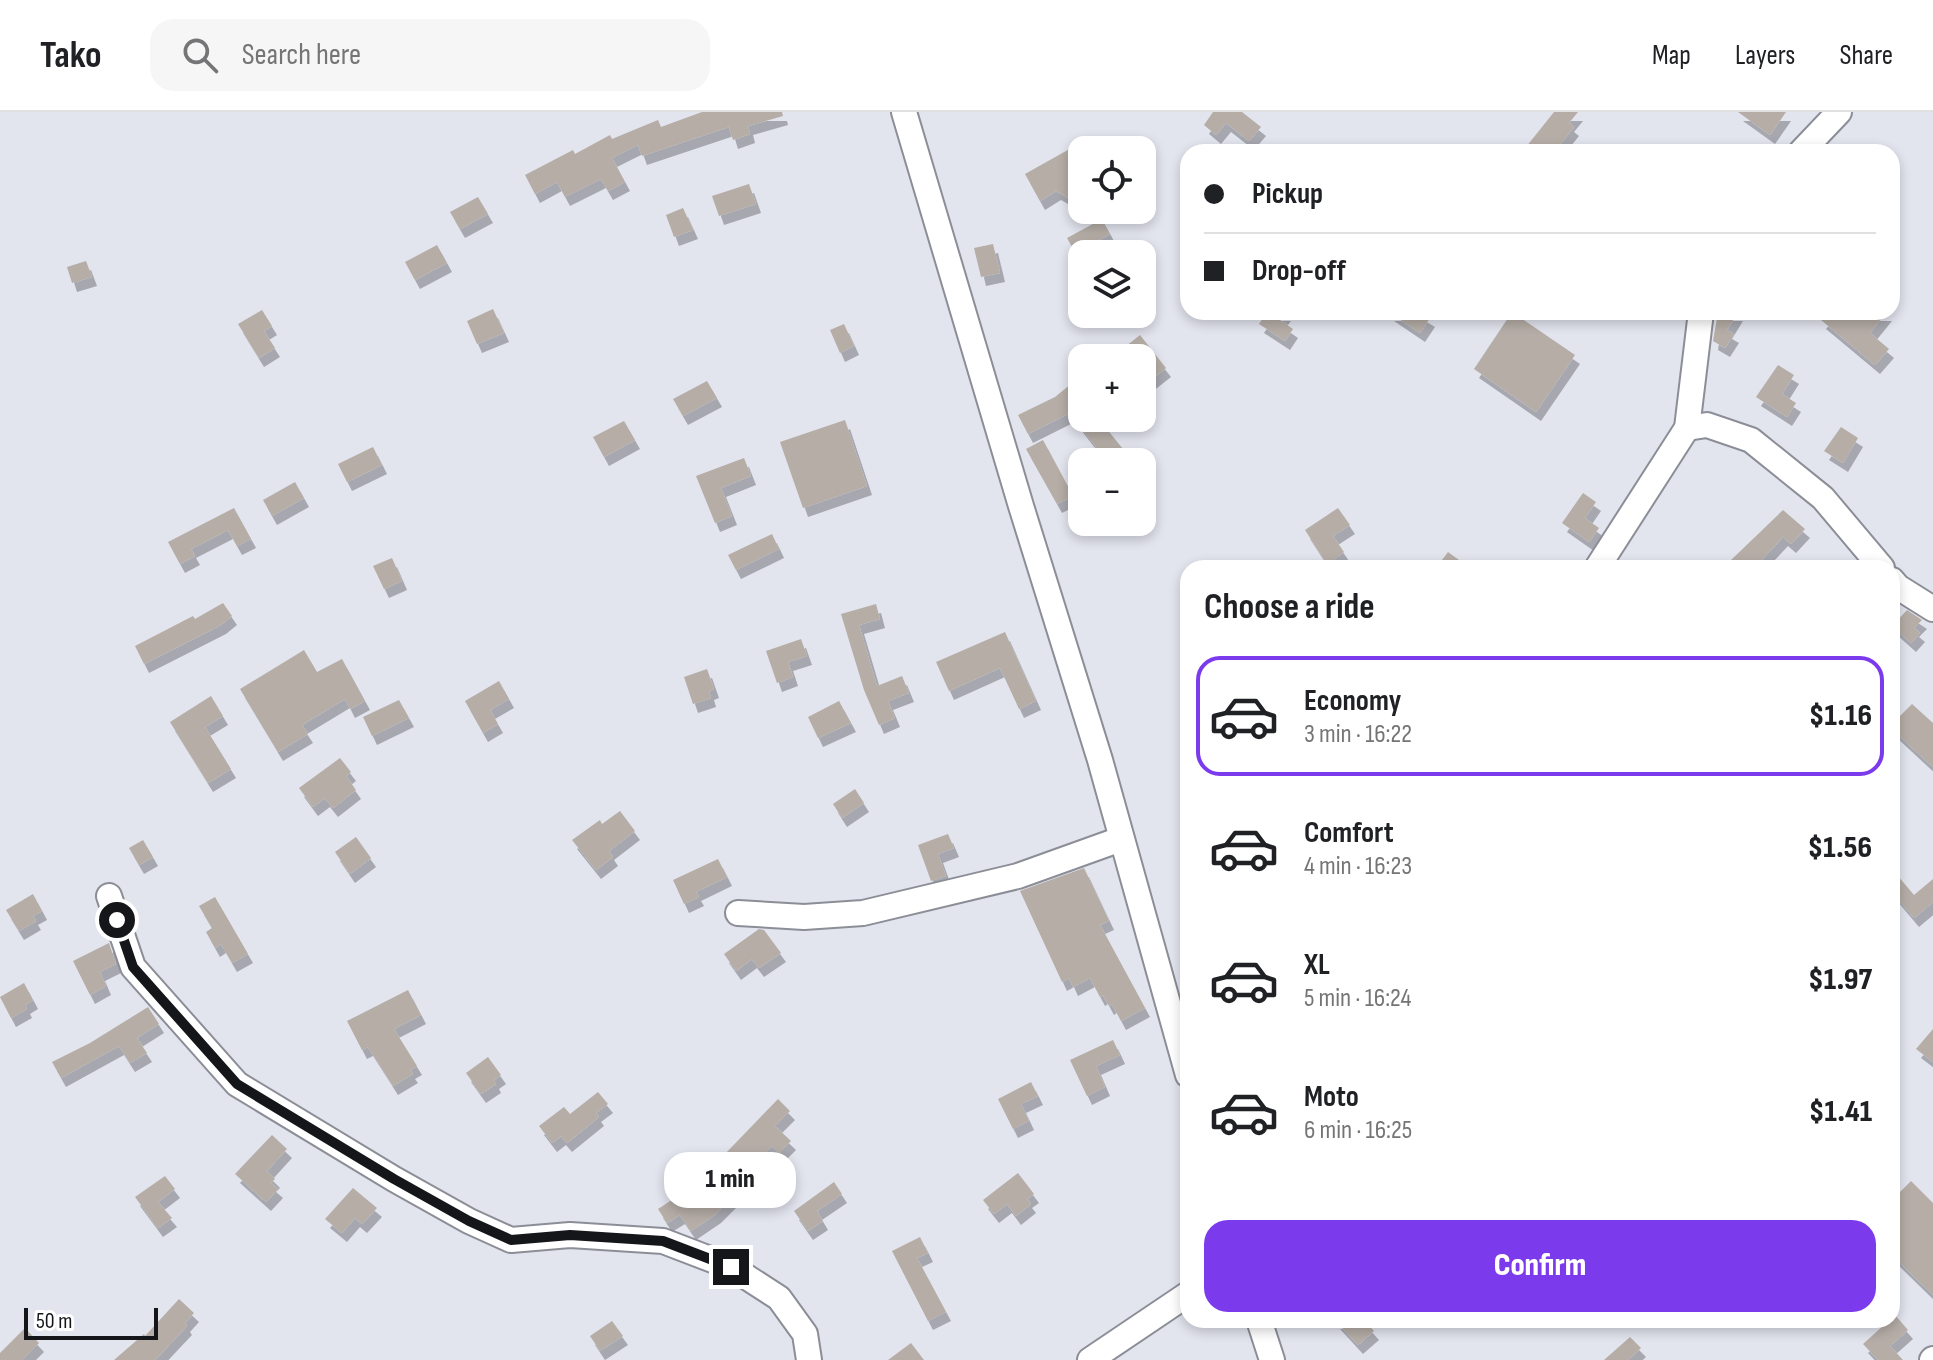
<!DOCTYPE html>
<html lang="en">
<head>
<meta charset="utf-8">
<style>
  body { margin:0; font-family:"Sofia Sans Condensed",sans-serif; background:#f6f6f6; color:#202124; height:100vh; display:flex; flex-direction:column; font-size:30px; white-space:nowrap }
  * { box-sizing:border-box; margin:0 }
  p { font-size:26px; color:#757577 }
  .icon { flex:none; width:44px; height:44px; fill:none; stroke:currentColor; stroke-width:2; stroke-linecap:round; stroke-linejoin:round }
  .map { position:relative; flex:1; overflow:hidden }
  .drawer { position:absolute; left:1180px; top:448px; width:720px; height:768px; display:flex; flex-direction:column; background:#fff; border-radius:24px; box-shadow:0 4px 12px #0003 }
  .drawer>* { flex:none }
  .hud { position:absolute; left:1180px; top:32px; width:720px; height:176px; border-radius:24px; box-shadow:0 4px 12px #0003; display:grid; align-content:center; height:176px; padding:0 24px; background:#fff }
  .buttons { position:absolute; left:1068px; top:24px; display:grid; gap:16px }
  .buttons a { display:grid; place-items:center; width:88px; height:88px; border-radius:16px; background:#fff; box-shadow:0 4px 12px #0003; font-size:40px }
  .scale { position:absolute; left:24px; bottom:20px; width:134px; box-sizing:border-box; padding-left:8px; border:4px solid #151619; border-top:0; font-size:22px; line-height:28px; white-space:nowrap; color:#151619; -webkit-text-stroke:6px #fff; paint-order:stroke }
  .end { position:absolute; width:36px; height:36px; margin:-18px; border:10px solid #151619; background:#fff; box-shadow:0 0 0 4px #fff }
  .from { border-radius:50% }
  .bubble { position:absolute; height:56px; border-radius:24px; background:#fff; box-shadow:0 4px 12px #0003; font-size:26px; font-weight:800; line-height:56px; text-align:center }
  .hud b { display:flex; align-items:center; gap:28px; height:76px; font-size:30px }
  .hud b+b { border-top:2px solid #e0e0e0 }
  .hud i { width:20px; height:20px; background:#202124 }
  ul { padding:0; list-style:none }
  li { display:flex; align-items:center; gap:24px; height:120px; margin:0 16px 12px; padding:0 8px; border:4px solid transparent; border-radius:24px }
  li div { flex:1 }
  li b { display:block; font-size:30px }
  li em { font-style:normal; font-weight:800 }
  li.active { border-color:#7c3aed }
  li>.icon { width:72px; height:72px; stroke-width:1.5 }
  h2 { padding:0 24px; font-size:36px; line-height:96px }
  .cta { display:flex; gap:16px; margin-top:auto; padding:16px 24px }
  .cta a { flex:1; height:92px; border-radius:24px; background:#7c3aed; color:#fff; font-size:32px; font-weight:800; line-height:92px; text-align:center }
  header { display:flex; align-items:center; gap:48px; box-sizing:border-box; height:112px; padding:0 40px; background:#fff; border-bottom:2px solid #e0e0e0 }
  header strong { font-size:38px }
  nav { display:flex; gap:44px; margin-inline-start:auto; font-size:28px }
  .search { width:560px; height:72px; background:#f6f6f6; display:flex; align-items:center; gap:20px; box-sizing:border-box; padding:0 28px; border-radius:24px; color:#757577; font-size:30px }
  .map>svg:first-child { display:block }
</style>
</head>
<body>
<header>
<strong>Tako</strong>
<div class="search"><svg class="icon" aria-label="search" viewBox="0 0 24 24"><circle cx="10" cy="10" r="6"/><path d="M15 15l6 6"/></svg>Search here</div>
<nav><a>Map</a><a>Layers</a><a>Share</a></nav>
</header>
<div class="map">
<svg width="1933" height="1248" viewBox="0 0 1933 1248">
  <defs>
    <filter id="shadow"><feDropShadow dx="5" dy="9" stdDeviation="0" flood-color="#0004"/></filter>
  </defs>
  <rect width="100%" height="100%" fill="#e2e4ee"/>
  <g fill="#b5ada6" filter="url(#shadow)">
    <path d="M702 0H782L783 4 748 14 750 22 733 28 729 15 642 44 638 33 612 46 625 70 608 79 601 67 565 85 557 70 535 82 525 63 573 38 575 42 610 23 612 27 658 8 661 15Z"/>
    <path d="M1213 0H1242L1261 15 1249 29 1226 11 1216 23 1204 13Z"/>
    <path d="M1554 0H1578L1569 11 1574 15 1554 40H1522Z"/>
    <path d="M1738 0H1786L1770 23Z"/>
    <path d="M1082 30V94L1056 79 1040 89 1025 62Z"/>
    <path d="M749 72 756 92 719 104 712 84Z"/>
    <path d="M478 85 488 102 460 117 450 100Z"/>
    <path d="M683 96 693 118 674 125 666 103Z"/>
    <path d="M1102 107 1110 122 1095 130 1101 142H1076L1067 126Z"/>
    <path d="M993 132 1000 161 981 165 974 136Z"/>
    <path d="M437 133 447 151 415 168 405 150Z"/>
    <path d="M86 149 92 165 72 171 67 155Z"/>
    <path d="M493 197 504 221 477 232 467 209Z"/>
    <path d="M262 198 272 214 264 219 275 236 259 246 238 212Z"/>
    <path d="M1267 200H1286L1280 208 1293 217 1285 229 1259 212Z"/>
    <path d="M1389 200H1420L1430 206 1420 221Z"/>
    <path d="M1512 200 1575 243 1536 300 1474 257Z"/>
    <path d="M1718 200H1738L1727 218 1734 222 1725 236 1713 229Z"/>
    <path d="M1828 200H1887L1870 221 1889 237 1875 253 1821 208Z"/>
    <path d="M844 212 854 234 840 241 830 218Z"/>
    <path d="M1140 223 1166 256 1142 275V246H1111Z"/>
    <path d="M1778 253 1794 263 1782 282 1796 291 1787 305 1756 285Z"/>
    <path d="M1082 263V306H1098L1127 342 1117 350H1099L1091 339 1096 335 1070 301 1028 322 1018 303 1055 285Z"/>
    <path d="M707 269 717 286 683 304 673 287Z"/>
    <path d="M845 308 867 374 803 396 780 330Z"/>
    <path d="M624 309 635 328 604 345 593 325Z"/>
    <path d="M1841 315 1858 326 1843 351 1824 339Z"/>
    <path d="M1043 328 1073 384 1057 392 1026 337Z"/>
    <path d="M373 335 382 353 347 370 338 352Z"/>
    <path d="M744 346 751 364 721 376 732 404 715 411 696 364Z"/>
    <path d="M295 370 304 386 272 404 263 388Z"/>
    <path d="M1583 381 1596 390 1585 406 1599 416 1589 430 1562 411Z"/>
    <path d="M234 396 251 427 237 434 228 418 191 437 195 444 180 452 168 430Z"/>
    <path d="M1338 396 1350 413 1333 424 1344 440 1327 452 1305 418Z"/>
    <path d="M1783 398 1805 417 1791 432 1783 425 1754 456H1737L1730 449Z"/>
    <path d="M772 422 779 437 736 458 728 443Z"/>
    <path d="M1448 440 1470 456H1436Z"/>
    <path d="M392 446 402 469 384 477 373 454Z"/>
    <path d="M223 491 232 504 221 513 144 552 135 534 193 504 195 507Z"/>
    <path d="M876 492 880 507 859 513 877 574 902 564 909 581 888 589 895 606 879 613 864 578 841 502Z"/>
    <path d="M1907 498 1922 508 1914 516 1920 521 1911 531 1892 514Z"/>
    <path d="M1005 520 1036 589 1019 597 1000 556 949 579 936 550Z"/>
    <path d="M801 527 807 544 788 550 793 565 777 571 766 539Z"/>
    <path d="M304 538 317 560 342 547 365 589 350 597 345 587 302 613 308 622 278 640 240 577Z"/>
    <path d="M707 557 714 577 709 579 711 586 693 592 684 565Z"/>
    <path d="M499 569 509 587 490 598 498 612 483 621 465 589Z"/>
    <path d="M211 584 223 604 205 615 231 657 208 671 170 610Z"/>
    <path d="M399 588 409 606 372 624 363 605Z"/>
    <path d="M839 589 851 611 818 626 808 605Z"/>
    <path d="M1912 592 1933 611V655L1892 617V612Z"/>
    <path d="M340 646 351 660 346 664 356 678 333 696 325 686 313 695 299 676Z"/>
    <path d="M855 677 864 691 842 706 833 692Z"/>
    <path d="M620 699 635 719 609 739 613 745 596 758 572 728 600 708 602 712Z"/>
    <path d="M948 722 954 736 938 742 946 764 931 769 918 733Z"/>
    <path d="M356 725 371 746 350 762 335 740Z"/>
    <path d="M143 728 153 745 139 753 129 736Z"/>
    <path d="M718 747 727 765 696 780 699 785 684 792 673 768Z"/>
    <path d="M1084 756 1109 809 1100 813 1145 896 1121 909 1112 892 1109 894 1103 883 1100 885 1090 866 1073 875 1069 866 1062 870 1020 779Z"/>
    <path d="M1892 757 1914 783 1933 767V790L1914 806 1892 780Z"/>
    <path d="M33 782 42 799 33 804 36 809 19 819 6 798Z"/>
    <path d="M215 785 248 842 232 851 221 832 215 836 206 820 212 816 199 794Z"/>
    <path d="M759 817 764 818 781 841 759 856 752 847 736 859 724 842Z"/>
    <path d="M109 831 116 852 100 860 106 874 90 883 73 849Z"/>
    <path d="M24 871 33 888 25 893 27 897 11 906 0 885Z"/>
    <path d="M408 878 421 903 394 917 417 954 410 958 413 962 393 974 368 935 362 938 347 909Z"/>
    <path d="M148 895 159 912 137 926 147 941 130 951 119 934 61 966 52 950 90 931Z"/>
    <path d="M1933 917V950L1916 937Z"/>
    <path d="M1113 928 1120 943 1096 954 1105 975 1087 984 1070 948Z"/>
    <path d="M488 945 501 963 494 968 496 972 481 982 466 961Z"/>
    <path d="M1031 970 1038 984 1021 992 1029 1009 1013 1017 998 987Z"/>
    <path d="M598 980 608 992 596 1001 599 1005 567 1031 561 1024 552 1031 539 1014 564 995 570 1002Z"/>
    <path d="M778 987 790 999 775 1014 791 1029 779 1041 772 1034 749 1057 741 1049 719 1072 733 1085 716 1102 691 1119 680 1103 667 1111 658 1097 696 1072Z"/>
    <path d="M272 1023 287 1037 267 1059 275 1067 271 1071 278 1077 266 1090 235 1062Z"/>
    <path d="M1018 1061 1034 1082 1027 1087 1031 1092 1016 1104 1007 1092 994 1102 983 1088Z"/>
    <path d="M165 1064 175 1077 158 1090 172 1106 158 1116 135 1085Z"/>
    <path d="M1911 1069 1933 1091V1183L1892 1143V1088Z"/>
    <path d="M834 1070 842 1082 817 1099 823 1109 808 1119 794 1099Z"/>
    <path d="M353 1076 377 1096 362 1112 355 1106 342 1121 325 1107Z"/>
    <path d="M920 1125 928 1141 917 1146 946 1200 928 1209 892 1139Z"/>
    <path d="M179 1187 194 1201 185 1211 187 1214 155 1248H114L144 1222 145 1224Z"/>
    <path d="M1895 1203 1908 1218 1890 1234 1903 1248H1878L1863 1232Z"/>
    <path d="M1335 1208H1364L1374 1219 1358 1233Z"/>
    <path d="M612 1209 623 1224 600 1239 590 1224Z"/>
    <path d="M25 1216 39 1231 22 1248H0V1241Z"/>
    <path d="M1630 1225 1641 1236 1628 1248H1604Z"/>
    <path d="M911 1231 924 1248H888Z"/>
  </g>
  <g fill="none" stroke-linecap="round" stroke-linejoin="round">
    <defs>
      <g id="minor">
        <path d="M904 0 1021 394 1100 648 1188 963"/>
        <path d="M1801 40 1839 0"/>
        <path d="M1687 316 1707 313 1751 328 1823 386 1882 456"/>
        <path d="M1597 456 1687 316 1701 200"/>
        <path d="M1892 468 1898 475 1933 497"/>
        <path d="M109 784 133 855 237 972 394 1067 469 1109 511 1128 570 1123 663 1129 731 1155 779 1186 805 1222 809 1248"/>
        <path d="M738 801 804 805 863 801 1018 764 1121 727"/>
        <path d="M1259 1208 1272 1248"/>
        <path d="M1090 1248 1188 1182"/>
        <path d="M1932 1248 1933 1247"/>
      </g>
    </defs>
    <use href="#minor" stroke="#8c8e97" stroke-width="28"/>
    <use href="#minor" stroke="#fff" stroke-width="24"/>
  </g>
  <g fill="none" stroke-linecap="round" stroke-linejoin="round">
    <path stroke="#151619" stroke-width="10" d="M117 808 133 855 237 972 394 1067 469 1109 511 1128 570 1123 663 1129 731 1155"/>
  </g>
</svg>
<div class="buttons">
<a><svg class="icon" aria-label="locate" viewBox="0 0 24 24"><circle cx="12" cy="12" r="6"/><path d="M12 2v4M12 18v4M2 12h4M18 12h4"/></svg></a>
<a><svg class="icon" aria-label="layers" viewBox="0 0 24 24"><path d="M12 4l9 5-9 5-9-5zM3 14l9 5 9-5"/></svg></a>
<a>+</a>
<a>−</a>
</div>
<div class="scale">50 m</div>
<i class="end from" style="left:117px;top:808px"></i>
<i class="end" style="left:731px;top:1155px"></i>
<div class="bubble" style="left:664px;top:1040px;width:132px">1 min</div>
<div class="hud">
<b><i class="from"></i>Pickup</b>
<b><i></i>Drop-off</b>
</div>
<section class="drawer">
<h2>Choose a ride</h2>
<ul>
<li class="active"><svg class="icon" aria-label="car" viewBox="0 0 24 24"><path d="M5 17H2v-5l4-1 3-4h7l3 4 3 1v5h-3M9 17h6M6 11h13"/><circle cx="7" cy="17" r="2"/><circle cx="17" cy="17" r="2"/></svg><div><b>Economy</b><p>3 min · 16:22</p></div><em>$1.16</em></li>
<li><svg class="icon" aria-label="car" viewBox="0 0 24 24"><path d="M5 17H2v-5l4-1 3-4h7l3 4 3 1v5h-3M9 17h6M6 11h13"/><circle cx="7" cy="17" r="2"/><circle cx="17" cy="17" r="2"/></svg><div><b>Comfort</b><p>4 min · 16:23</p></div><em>$1.56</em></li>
<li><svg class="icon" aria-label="car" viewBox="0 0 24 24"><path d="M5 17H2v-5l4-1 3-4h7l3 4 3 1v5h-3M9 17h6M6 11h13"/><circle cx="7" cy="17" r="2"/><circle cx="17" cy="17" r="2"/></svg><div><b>XL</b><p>5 min · 16:24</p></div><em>$1.97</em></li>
<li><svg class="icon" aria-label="car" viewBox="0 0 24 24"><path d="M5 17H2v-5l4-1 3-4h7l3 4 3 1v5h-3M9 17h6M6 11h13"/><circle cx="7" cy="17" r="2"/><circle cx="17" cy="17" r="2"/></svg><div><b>Moto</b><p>6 min · 16:25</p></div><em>$1.41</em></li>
</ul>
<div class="cta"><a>Confirm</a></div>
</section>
</div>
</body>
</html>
